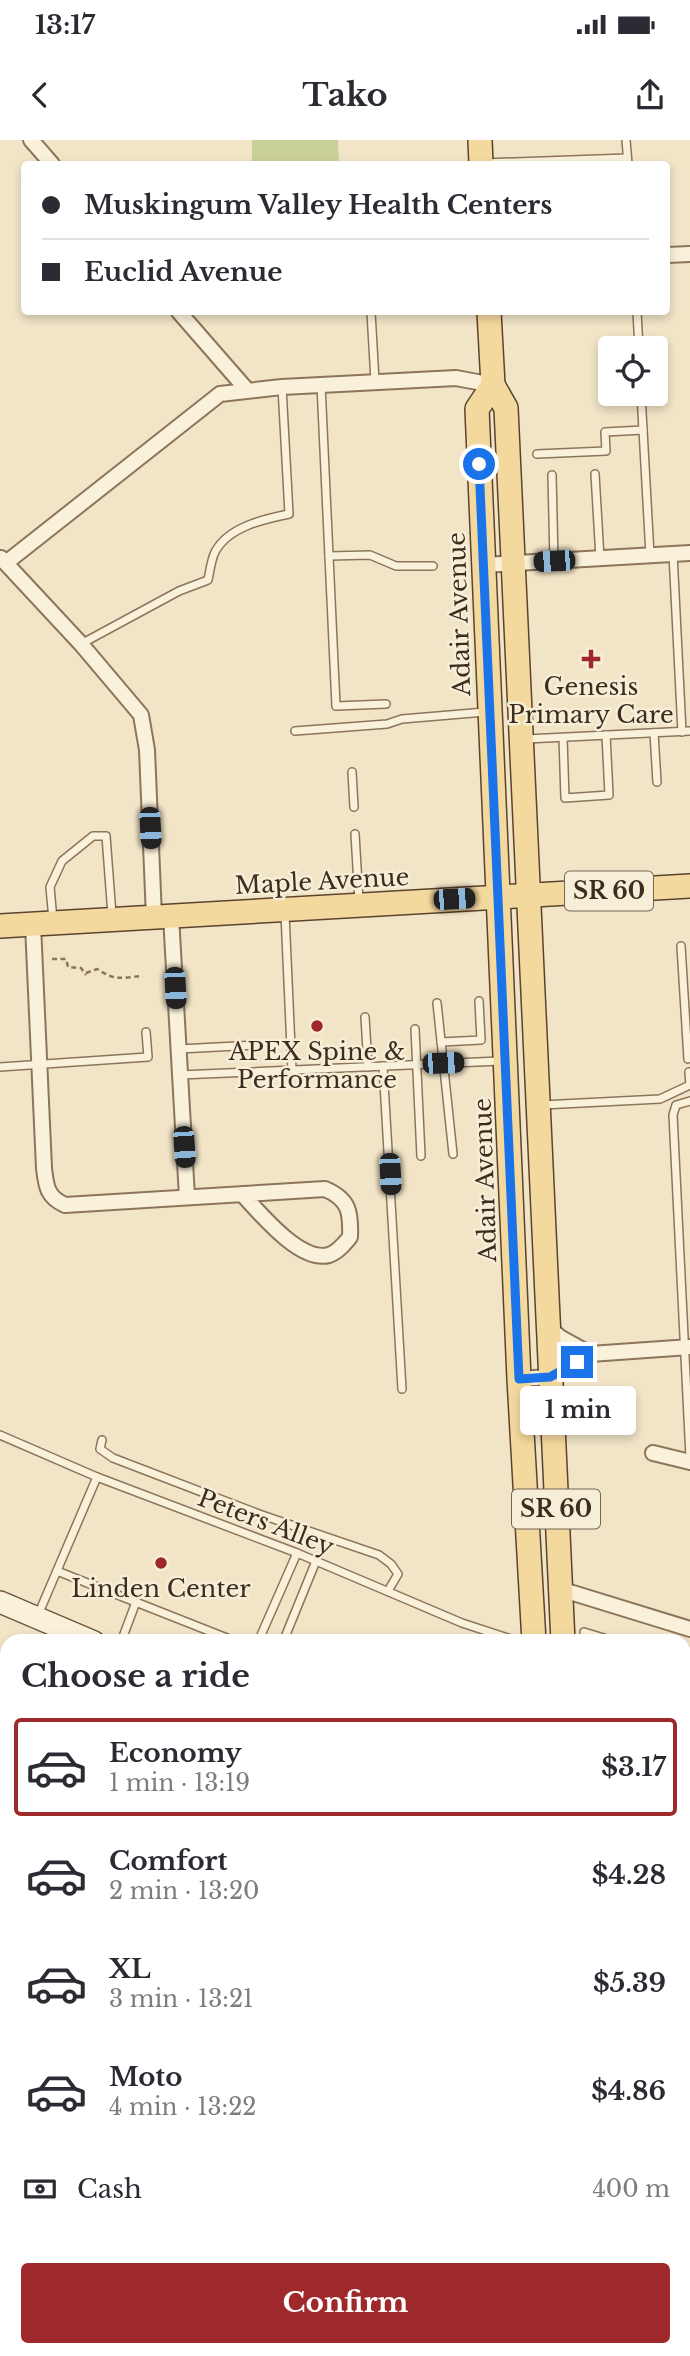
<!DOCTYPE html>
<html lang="en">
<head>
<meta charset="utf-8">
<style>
  body { margin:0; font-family:"Libre Baskerville",serif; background:#f2f2f3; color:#2b2b33; height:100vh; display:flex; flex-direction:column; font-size:26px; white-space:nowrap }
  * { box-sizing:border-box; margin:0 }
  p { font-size:23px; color:#7c7c81 }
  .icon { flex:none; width:38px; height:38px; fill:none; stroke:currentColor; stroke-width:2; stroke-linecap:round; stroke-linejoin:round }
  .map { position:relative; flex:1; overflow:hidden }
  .panel { position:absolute; left:0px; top:1494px; width:691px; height:723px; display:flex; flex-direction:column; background:#fff; border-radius:21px 21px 0 0; box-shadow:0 4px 10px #0003 }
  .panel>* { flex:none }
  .hud { position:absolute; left:21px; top:21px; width:649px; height:154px; border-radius:7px; box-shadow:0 4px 10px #0003; display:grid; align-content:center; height:154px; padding:0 21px; background:#fff }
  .buttons { position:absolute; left:598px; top:196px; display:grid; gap:14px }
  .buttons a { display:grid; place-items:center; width:70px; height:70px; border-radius:7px; background:#fff; box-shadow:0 4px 10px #0003; font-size:35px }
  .end { position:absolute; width:32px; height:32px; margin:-16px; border:9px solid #1a73e8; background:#fff; box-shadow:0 0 0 4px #fff }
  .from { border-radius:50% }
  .bubble { position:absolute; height:49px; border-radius:7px; background:#fff; box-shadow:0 4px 10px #0003; font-size:23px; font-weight:700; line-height:49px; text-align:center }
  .car { position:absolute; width:21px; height:42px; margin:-21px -10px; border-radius:9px; box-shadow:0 0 5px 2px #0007; background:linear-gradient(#222 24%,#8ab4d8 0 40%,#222 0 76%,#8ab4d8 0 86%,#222 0) }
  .hud b { display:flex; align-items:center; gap:24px; height:66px; font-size:26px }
  .hud b+b { border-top:2px solid #e1e1e2 }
  .hud i { width:18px; height:18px; background:#2b2b33 }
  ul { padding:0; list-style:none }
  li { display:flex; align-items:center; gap:21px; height:98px; margin:0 14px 10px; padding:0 7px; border:4px solid transparent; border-radius:7px }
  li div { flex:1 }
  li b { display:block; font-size:26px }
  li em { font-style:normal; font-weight:700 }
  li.current { border-color:#9f282a }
  li>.icon { width:63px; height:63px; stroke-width:1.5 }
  h2 { padding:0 21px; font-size:32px; line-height:84px }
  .pay { display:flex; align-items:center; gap:18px; height:77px; padding:0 21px; font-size:26px }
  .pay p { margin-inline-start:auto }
  .cta { display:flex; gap:14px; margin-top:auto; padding:14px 21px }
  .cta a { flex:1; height:80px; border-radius:7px; background:#9f282a; color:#fff; font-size:28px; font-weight:700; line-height:80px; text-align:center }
  .status { display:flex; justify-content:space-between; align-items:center; height:49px; padding:0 35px; background:#fff; direction:ltr }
  .status svg { height:19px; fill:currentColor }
  header { display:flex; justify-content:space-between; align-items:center; height:91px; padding:0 21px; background:#fff; font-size:32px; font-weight:700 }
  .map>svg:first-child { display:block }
</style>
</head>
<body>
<div class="status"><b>13:17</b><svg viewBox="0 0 49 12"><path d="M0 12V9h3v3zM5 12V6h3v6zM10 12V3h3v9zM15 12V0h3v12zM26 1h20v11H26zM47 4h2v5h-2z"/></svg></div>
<header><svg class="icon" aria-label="back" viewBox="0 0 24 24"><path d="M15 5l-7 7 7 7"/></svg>Tako<svg class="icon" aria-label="share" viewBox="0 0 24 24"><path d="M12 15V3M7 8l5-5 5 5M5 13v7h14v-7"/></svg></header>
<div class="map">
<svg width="690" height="2216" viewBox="0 0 690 2216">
  <rect width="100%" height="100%" fill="#f1e4c7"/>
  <path fill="#cad099" d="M252 0H338L339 24H252Z"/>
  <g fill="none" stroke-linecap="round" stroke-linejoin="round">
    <defs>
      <g id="service">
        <path d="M626 0 628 24"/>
        <path d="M485 23 627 18"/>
        <path d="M371 172 375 241"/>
        <path d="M637 172 639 208"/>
        <path d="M321 245 336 566 386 564"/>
        <path d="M641 254 650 415"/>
        <path d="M537 314 606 311 605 292 643 290"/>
        <path d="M595 334 600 418"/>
        <path d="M552 335 554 421"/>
        <path d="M673 414 682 592"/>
        <path d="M329 416 370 415 396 426H433"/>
        <path d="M81 504 179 451 208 440C210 431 211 420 215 412 228 387 264 379 289 374L282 247"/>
        <path d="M295 591 387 584 402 579 485 572"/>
        <path d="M654 593 657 642"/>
        <path d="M563 598 565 658 609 655 606 595"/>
        <path d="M526 599 690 591"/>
        <path d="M352 632 354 667"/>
        <path d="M355 694 359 761"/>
        <path d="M285 774 292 930"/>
        <path d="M53 780 50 747 62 721 93 696H106L112 775"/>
        <path d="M681 806 688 919"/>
        <path d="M437 863 453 1014"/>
        <path d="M365 877 368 927"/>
        <path d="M415 889 421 1016"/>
        <path d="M441 902 481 900 479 861"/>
        <path d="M179 909 257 905"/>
        <path d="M383 926 402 1249"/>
        <path d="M0 927 148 917 146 892"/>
        <path d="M180 935 500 921"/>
        <path d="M690 961 676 965 673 975 690 1317"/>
        <path d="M542 965 660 959 690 945 689 932"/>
        <path d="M0 1295 97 1337 297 1413 462 1483 520 1502"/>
        <path d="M102 1300 100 1309 113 1318 259 1374 379 1415 391 1424 398 1434 388 1451"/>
        <path d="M57 1431 237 1502"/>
        <path d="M38 1475 97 1337"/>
        <path d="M584 1492 617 1502"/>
        <path d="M121 1502 136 1462"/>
        <path d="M258 1502 297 1413"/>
        <path d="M283 1502 316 1421"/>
        <path d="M684 1521 690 1523"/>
        <path d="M684 1562 690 1544"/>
        <path d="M0 1595 7 1598"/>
        <path d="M684 1615 690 1617"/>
        <path d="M684 1702 690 1704"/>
        <path d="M684 1798 690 1801"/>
        <path d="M684 1878 690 1881"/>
        <path d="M0 2046 7 2050"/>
        <path d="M684 2116 690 2118"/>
        <path d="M595 2210 596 2216"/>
        <path d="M304 2212 305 2210"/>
      </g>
      <g id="minor">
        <path d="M31 0 52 24"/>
        <path d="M667 115 690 114"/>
        <path d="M179 172 247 250"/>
        <path d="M1 418 81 504 141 575 147 610 154 777"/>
        <path d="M7 422 220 254 282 247 456 238 493 245"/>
        <path d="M484 425 690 413"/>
        <path d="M171 776 187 1057"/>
        <path d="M33 785 44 1028C46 1046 47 1057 65 1065L325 1049C349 1059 351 1072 350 1097 345 1103 338 1112 329 1115 300 1123 260 1073 242 1054"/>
        <path d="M548 1187 561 1198 590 1214"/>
        <path d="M519 1239 550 1237 590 1214 690 1207"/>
        <path d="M653 1313 690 1322"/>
        <path d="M560 1449 690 1489"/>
        <path d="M0 1717 7 1720"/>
        <path d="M684 2000 690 2002"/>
      </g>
      <path id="tertiary" d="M684 1746 690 1749"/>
      <path id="secondary" d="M0 1462 94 1502"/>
      <g id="primary">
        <path d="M480 0 481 24"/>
        <path d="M489 172 493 245 506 268 563 1502"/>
        <path d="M493 245 477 269 519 1239 534 1502"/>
        <path d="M0 786 690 746"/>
        <path d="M466 2216 469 2210"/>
        <path d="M502 2216 506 2210"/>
      </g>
    </defs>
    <use href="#service" stroke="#8d755b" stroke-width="10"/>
    <use href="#minor" stroke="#8d755b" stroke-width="18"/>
    <use href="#tertiary" stroke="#8d755b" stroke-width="23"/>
    <use href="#secondary" stroke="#6f563e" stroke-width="24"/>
    <use href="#primary" stroke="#5b432f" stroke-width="26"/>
    <g stroke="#8d755b" stroke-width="2.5" stroke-dasharray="5 3.5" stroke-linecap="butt">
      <path d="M52 819H66L68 827 81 828 86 835"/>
      <path d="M86 833 97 829C116 841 119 838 142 836"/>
    </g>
    <use href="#service" stroke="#faf1db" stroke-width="7"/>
    <use href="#minor" stroke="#faf1db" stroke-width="14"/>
    <use href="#tertiary" stroke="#faf1db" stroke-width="19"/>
    <use href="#secondary" stroke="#faf1db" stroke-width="21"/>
    <use href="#primary" stroke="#f4d99e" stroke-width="23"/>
  </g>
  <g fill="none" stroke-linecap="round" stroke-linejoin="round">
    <path stroke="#1a73e8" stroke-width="9" d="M479 324 519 1239 550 1237 577 1222"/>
  </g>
  <g fill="#9f282a" stroke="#f7eed7" stroke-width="2.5">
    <path d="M587.5 508.5h7v7h7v7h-7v7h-7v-7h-7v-7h7z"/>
    <circle cx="317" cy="886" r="7"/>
    <circle cx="161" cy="1423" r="7"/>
  </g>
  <g text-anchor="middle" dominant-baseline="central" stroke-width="5" stroke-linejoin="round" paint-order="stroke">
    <g fill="#f7eed7" stroke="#756756" stroke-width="2">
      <rect x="565" y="731.5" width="88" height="39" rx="5"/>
      <rect x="512" y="1349.5" width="88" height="39" rx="5"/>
    </g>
    <g font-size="23" font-weight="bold" fill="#3d2d1f">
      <text x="609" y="751">SR 60</text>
      <text x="556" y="1369">SR 60</text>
    </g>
    <g font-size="24" fill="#3d2d1f" stroke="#f7eed7">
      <text transform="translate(459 474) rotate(-92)">Adair Avenue</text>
      <text transform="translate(322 741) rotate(-3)">Maple Avenue</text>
      <text transform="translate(485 1040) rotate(-92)">Adair Avenue</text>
      <text transform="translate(266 1382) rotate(21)">Peters Alley</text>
    </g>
    <g font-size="24" fill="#3d2d1f" stroke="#f7eed7">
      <text x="591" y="546">Genesis<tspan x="591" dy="28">Primary Care</tspan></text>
      <text x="317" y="911">APEX Spine &amp;<tspan x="317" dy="28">Performance</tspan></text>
      <text x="161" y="1448">Linden Center</text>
    </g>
  </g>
</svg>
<div class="buttons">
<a><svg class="icon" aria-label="locate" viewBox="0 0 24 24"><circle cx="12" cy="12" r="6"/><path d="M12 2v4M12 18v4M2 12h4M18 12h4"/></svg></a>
</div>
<i class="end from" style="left:479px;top:324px"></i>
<i class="end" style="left:577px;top:1222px"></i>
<div class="bubble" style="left:520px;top:1246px;width:116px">1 min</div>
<i class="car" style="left:554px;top:421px;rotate:267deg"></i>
<i class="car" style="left:150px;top:688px;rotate:177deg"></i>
<i class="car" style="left:454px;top:759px;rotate:87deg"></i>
<i class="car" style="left:175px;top:848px;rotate:177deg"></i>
<i class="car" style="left:443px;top:923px;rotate:88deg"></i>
<i class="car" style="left:184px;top:1007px;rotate:176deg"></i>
<i class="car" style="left:390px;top:1034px;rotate:177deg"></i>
<div class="hud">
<b><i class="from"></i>Muskingum Valley Health Centers</b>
<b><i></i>Euclid Avenue</b>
</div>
<section class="panel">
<h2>Choose a ride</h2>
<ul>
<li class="current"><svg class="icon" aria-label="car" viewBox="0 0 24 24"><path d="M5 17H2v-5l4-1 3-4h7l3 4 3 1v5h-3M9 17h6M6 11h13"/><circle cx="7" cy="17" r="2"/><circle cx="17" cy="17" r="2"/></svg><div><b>Economy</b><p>1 min · 13:19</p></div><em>$3.17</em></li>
<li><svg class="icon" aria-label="car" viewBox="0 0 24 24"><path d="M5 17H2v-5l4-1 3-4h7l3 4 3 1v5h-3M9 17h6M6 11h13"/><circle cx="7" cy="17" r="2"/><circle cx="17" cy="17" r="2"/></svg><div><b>Comfort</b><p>2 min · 13:20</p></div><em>$4.28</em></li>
<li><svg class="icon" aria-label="car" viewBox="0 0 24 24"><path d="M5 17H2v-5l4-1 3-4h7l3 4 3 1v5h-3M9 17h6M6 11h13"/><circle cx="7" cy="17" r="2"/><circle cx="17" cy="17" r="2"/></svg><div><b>XL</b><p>3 min · 13:21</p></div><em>$5.39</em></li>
<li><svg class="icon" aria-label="car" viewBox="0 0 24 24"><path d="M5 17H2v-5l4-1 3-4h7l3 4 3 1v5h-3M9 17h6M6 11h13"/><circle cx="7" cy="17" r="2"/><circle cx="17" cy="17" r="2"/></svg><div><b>Moto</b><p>4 min · 13:22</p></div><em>$4.86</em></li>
</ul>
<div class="pay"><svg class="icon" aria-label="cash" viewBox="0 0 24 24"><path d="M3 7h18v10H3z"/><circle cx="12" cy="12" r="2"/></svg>Cash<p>400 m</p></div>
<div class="cta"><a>Confirm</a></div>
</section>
</div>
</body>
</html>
